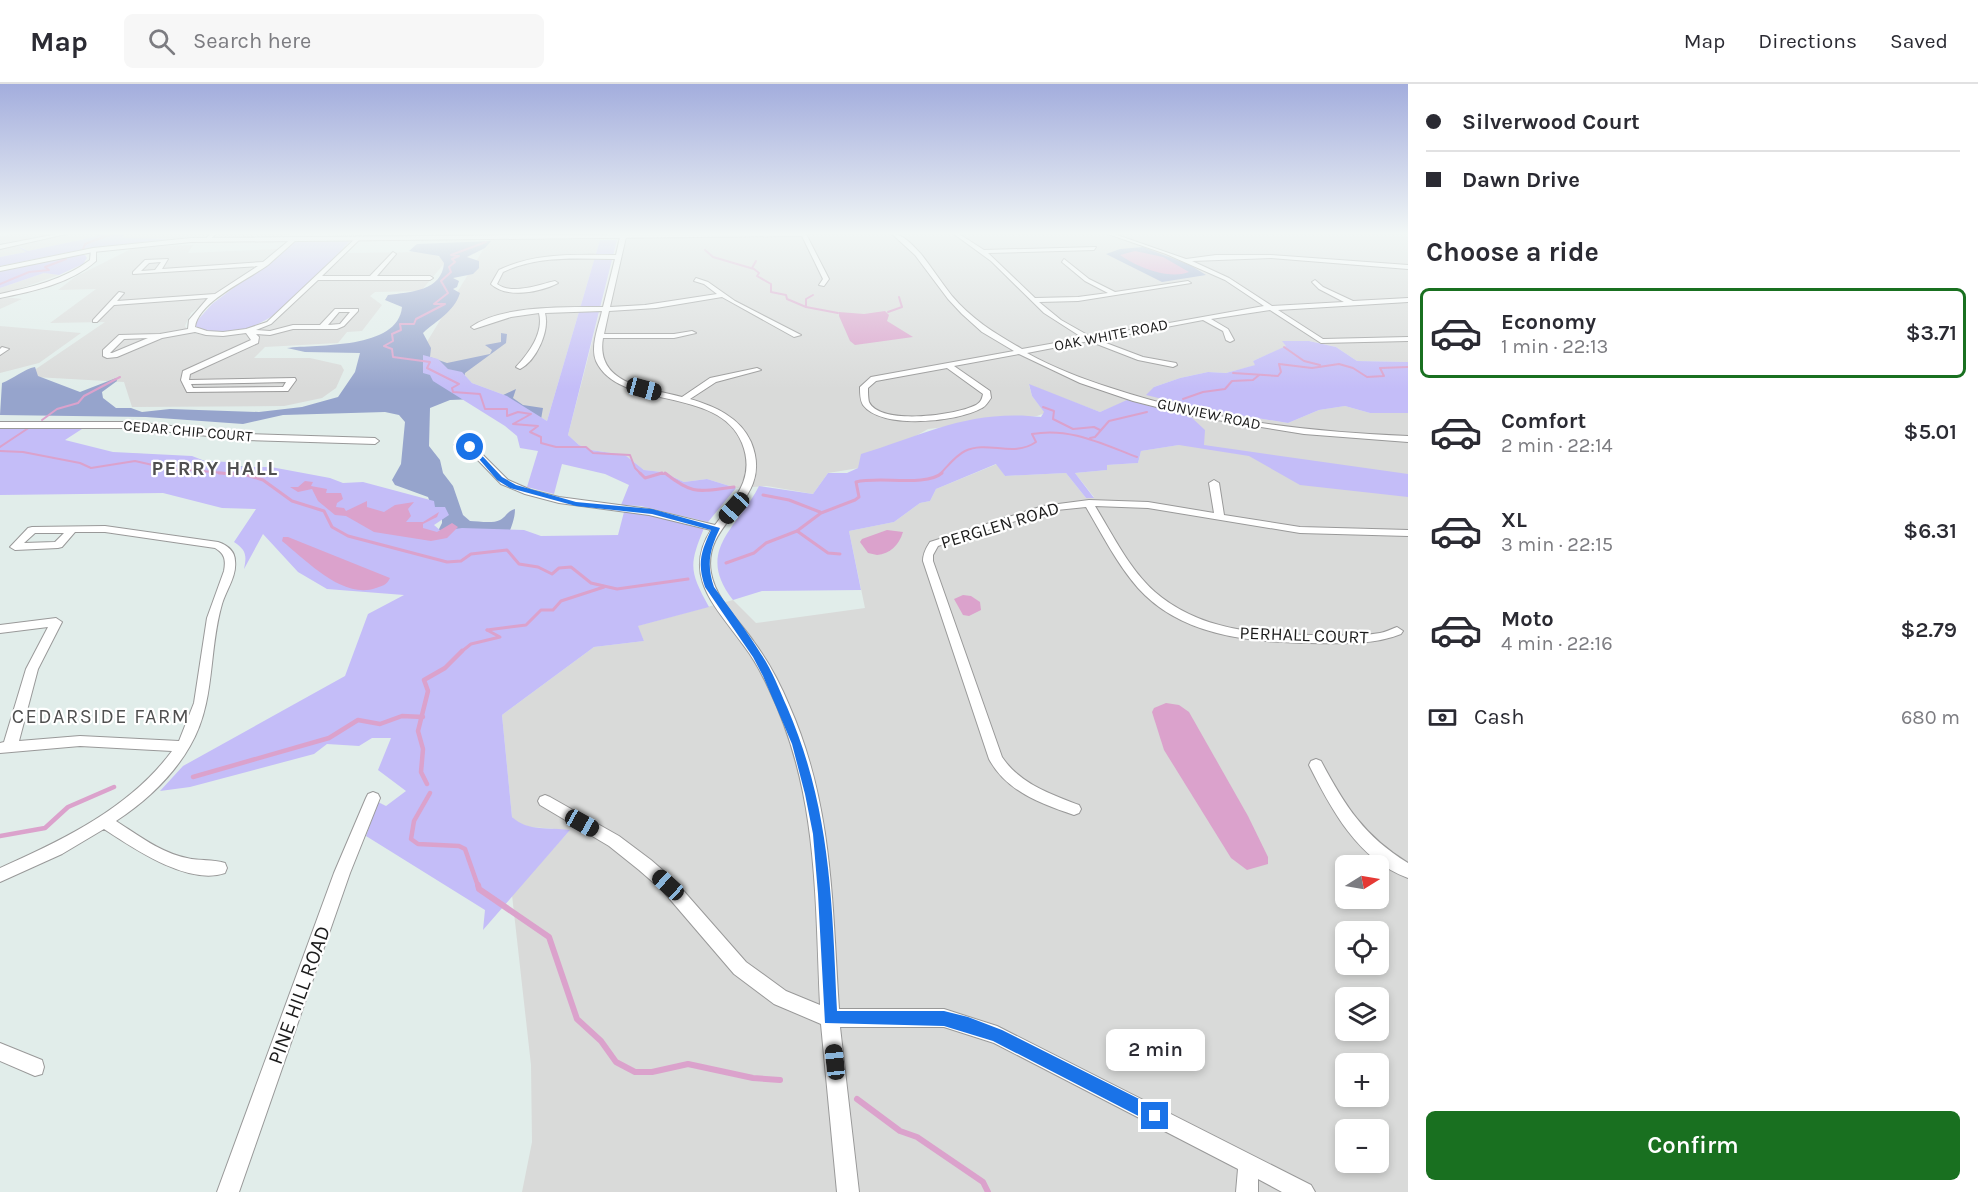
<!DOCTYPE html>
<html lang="en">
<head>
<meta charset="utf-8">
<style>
  body { margin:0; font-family:Karla,sans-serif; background:#f7f7f7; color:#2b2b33; height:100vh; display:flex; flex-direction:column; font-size:22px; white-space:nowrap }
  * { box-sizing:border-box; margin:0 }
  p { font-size:20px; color:#7c7c81 }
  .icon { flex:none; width:33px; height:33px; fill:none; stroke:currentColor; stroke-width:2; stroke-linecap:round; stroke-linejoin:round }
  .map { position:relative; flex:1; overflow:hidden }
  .side { display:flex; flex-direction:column; background:#fff; width:570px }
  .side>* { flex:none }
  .guide { display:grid; align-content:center; height:132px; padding:0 18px; background:#fff }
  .needle { width:39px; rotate:79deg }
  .buttons { position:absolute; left:1335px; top:771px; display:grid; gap:12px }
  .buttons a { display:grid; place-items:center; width:54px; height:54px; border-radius:9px; background:#fff; box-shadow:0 3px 9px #0003; font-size:30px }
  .end { position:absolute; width:27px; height:27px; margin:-14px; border:8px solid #1a73e8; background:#fff; box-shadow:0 0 0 3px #fff }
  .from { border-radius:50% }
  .bubble { position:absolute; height:42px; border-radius:9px; background:#fff; box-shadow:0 3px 9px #0003; font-size:20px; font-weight:600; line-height:42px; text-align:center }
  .car { position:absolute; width:18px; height:36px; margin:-18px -9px; border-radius:8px; box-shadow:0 0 4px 2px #0007; background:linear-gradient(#222 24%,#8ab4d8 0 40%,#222 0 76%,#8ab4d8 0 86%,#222 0) }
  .guide b { display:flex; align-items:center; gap:21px; height:57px; font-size:22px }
  .guide b+b { border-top:2px solid #e1e1e2 }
  .guide i { width:15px; height:15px; background:#2b2b33 }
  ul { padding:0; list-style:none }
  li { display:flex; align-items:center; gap:18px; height:90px; margin:0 12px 9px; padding:0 6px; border:3px solid transparent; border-radius:9px }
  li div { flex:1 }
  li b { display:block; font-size:22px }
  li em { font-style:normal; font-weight:600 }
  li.on { border-color:#197020 }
  li>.icon { width:54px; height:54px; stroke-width:1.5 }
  h2 { padding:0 18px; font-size:27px; line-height:72px }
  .pay { display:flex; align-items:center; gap:15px; height:66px; padding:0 18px; font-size:22px }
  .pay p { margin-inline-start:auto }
  .cta { display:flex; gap:12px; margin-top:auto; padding:12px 18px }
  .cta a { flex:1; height:69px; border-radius:9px; background:#197020; color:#fff; font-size:24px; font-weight:600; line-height:69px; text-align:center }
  header { display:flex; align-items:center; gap:36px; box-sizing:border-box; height:84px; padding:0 30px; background:#fff; border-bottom:2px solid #e1e1e2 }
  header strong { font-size:28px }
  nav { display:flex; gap:33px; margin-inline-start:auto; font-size:21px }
  .search { width:420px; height:54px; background:#f7f7f7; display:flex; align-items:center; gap:15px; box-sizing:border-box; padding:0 21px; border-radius:9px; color:#7c7c81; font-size:22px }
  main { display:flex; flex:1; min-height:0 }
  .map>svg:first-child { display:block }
</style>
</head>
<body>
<header>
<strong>Map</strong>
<div class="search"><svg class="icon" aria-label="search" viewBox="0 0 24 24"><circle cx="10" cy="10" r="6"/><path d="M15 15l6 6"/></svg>Search here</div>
<nav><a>Map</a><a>Directions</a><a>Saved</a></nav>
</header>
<main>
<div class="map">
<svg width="1408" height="1108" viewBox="0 0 1408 1108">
  <rect width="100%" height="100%" fill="#e1edea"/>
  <g fill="#d9dad9" fill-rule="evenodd">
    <path d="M12 150H100L94 153 28 167 18 161 26 168 0 173V152Z"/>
    <path d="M123 150H289L285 152 132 155 124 154Z"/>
    <path d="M620 150H1408V278L1357 277 1336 263 1309 257 1283 258 1287 262 1253 277 1256 281 1226 289 1208 288 1180 294 1154 303 1208 326 1288 339 1319 326 1345 322 1370 329H1408V1108H522L532 1058 531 981 512 811 570 746 530 743 518 739 512 733 502 631 594 563 644 557 637 542 733 516 756 539 865 524 849 447 894 438 920 419 930 417 936 405 997 380 1005 392 1066 389 1086 414 1094 413 1075 389 1107 386 1106 381 1138 379 1141 367 1185 360 1150 323 1127 317 1100 328 1029 301 1032 312 1045 329 1037 332 928 345 859 384 828 389 813 410 767 402 736 404 707 395 684 398 662 388 644 386 625 371 591 366 579 361 568 351ZM1346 782H1378V814H1346ZM1346 848H1378V880H1346ZM1346 914H1378V946H1346ZM1346 980H1378V1012H1346ZM1346 1046H1378V1078H1346Z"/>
    <path d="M489 156H600L547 337 507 312 472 299 462 288 423 271 425 261Z"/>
    <path d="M193 161 188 169 278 165 191 229 185 242 189 248 208 252 239 251 270 242 347 169 422 168 448 175 421 207 375 208 370 212 382 221 362 247 347 248 338 259 265 263 254 274H310L341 281 344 286 336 304 322 314 284 322 132 323 124 298 35 293 33 287 105 238 50 239 96 205 58 206 75 193 135 163Z"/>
    <path d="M44 189 59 191 13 207 3 213 22 215 0 225V204Z"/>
    <path d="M0 242 81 249 39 279 0 289Z"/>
  </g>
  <g fill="#96a4cc">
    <path d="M491 157 485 164 467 173 479 177V184L473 190 453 194 459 197 457 203 453 205 460 209C454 228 437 236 423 249L431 264 430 273 447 279 490 270 492 266 485 261 501 258V249L507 250 506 259 465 289 464 297 499 313 516 305 513 314 523 321 543 324 537 358C519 347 484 334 476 315L450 316 430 324 429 362 440 376 443 389 453 402 463 431 470 437C478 437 492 440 500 436 507 432 507 427 515 425 515 439 507 450 505 464H467L447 470 412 472 373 469 293 440 256 409 229 402 156 408 0 409V400L59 385 62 380 32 381 0 391V349C20 348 44 346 57 363L85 369 144 370 270 386 287 392 281 397 282 402 318 416 341 436 361 447 415 460 434 455 442 439V426L432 423 428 413 395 401 392 396 401 380 405 338 399 331 385 328 283 331 243 340 146 333 0 331 2 299C13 295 24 285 35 283L38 292 80 308 116 294 117 297 102 308 103 314 116 324H131L142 328 170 325 259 328 302 323 338 313 355 288 360 269 305 268 287 264C317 260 398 266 402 223L385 216 388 211C410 208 442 207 444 179L439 172 409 167 417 160Z"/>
    <path d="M1143 163 1190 181 1206 191 1162 198 1106 170 1120 165Z"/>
  </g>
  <g fill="#c4bdf8">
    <path d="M100 150H123L124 154 167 155 85 165 0 182V173L26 168 17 162 28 167 94 153Z"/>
    <path d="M600 156H617L568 351 579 361 591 366 625 371 644 386 662 388 684 398 707 395 736 404 708 438 641 422 621 421 629 401 605 390 562 380 554 410 527 403 538 367 520 364 517 352 505 342 433 297 430 291 423 289V271L438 275 448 285 462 288 472 299 507 312 547 337Z"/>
    <path d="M296 157H350C311 197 260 269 196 243L195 239 212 220Z"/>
    <path d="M79 171H85L87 174 83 180 59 191 44 189 0 204V187Z"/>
    <path d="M1282 257H1309L1336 263 1357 277 1408 278V329H1370L1345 322 1319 326 1288 339 1208 326 1146 311 1154 303 1180 294 1208 288 1226 289 1255 281 1253 277 1286 262Z"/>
    <path d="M1029 300 1100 328 1127 316 1191 333 1205 346 1204 361 1408 390V413L1300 401 1249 372 1179 361 1141 367 1138 379 1107 381V386L1075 389 1094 414H1086L1066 389 1005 392 996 380 936 405 930 417 920 419 894 438 849 447 861 506 762 507 733 516C694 466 738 444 759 402L813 410 828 389H847L858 384 861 370C926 350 970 325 1041 333L1044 328 1032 312Z"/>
    <path d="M85 343 65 356 113 368 192 372 205 377 228 378 234 383H271L330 394 343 399 363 398 434 417 435 423H445L449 431 434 441 441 447 462 444 524 446 541 452 618 451 624 428 643 429 704 444C689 481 689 487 709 523L638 542 644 557 594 563 502 631 512 733C528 748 550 743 570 746L483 846 485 826 366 752 378 718 386 722 406 707 378 686 391 654H372L359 662 327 660 314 670 190 703 160 707 183 682 345 592 368 530 404 511 327 505 298 488 263 450 244 485C247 471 246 466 234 458L256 425 222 424 163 409 0 411V344Z"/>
  </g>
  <g fill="#dba2cc">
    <path d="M1135 167 1163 173 1189 188C1168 196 1137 183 1120 171Z"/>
    <path d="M885 227 889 231 887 237 913 253 855 261 850 257 839 232V228L864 230Z"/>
    <path d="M305 397 313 398 311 402 327 405 326 409H341L343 415 337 419 336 423 344 424 346 427 367 417V423L384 428 395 421 414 418 408 425 411 432 406 438H423L439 428 437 433 423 440V444L437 448 452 439 458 443 447 454 431 457 374 448 346 432 335 431 318 417 312 405 298 408 290 403H298Z"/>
    <path d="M887 446 903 448C899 461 890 470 877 471L868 469 860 458 862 455Z"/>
    <path d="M283 453H288L390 494C387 501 382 502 376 504 343 516 306 476 282 457Z"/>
    <path d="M963 511 971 512 980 518 981 526 969 532 963 531 954 515Z"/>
    <path d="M1166 619 1179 621 1189 628 1248 732 1268 773V780L1247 786 1231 774 1164 666 1152 628 1154 624Z"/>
  </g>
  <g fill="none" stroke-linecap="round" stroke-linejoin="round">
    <g stroke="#dba2cc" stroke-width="2">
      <path d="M486 158 451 171 459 172 452 175 455 178 449 183 451 188 441 197 448 209 434 220H445L416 235 414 240H400L401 246 392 250 393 257 384 262 392 265 393 273 430 278 427 284 459 300 452 304 453 308 480 310 485 325H507V332L518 328 531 330 513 340 538 342 530 348 541 353V359L556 363H586L593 369 630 371 635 384 641 390"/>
      <path d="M83 165 85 160 112 150"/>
      <path d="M705 166 713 173 754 185 759 189 757 192 771 200V208L786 211 787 215 806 223 838 229"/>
      <path d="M752 184 756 177"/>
      <path d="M0 200 29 188 49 186 45 183 66 175"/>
      <path d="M806 223V215L813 211"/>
      <path d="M888 228 902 223 899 213"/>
      <path d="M1284 263 1304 277 1320 281"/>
      <path d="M1233 289 1278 292 1281 288 1279 280 1312 284 1339 280 1353 284 1367 293 1384 292 1380 284 1408 283"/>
      <path d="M1183 315 1203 308 1225 305 1232 297 1253 296 1259 291"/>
      <path d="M1043 323 1054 327 1053 335 1073 345 1094 343 1100 346"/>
      <path d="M42 336 57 325 78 319 84 312 120 293"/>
      <path d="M1090 354 1095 353 1109 337 1147 328"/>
      <path d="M0 363 30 343"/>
      <path d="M0 367 23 368 80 379 91 384 135 377 166 384 236 390"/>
      <path d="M657 390H667"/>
      <path d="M940 390C948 382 955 372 965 367 988 356 1013 374 1036 358L1032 350C1070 343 1102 360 1137 373"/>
    </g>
    <g stroke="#dba2cc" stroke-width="3">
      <path d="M219 389 247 391 263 396 292 417 324 427 332 443 348 452 447 478 461 477 471 470 507 466 519 480 538 483 552 490 559 484 571 483 591 499 617 505 688 495"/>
      <path d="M640 389 645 394 662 389"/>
      <path d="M665 389C694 412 699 407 734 403"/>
      <path d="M763 411 789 416 820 428"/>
      <path d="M797 447 828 469 840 470"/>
      <path d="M726 479 754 469 766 459 797 447 821 429 855 416 859 413 856 398C879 392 926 403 942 389"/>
      <path d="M487 546 526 541 541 526H553L561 517 604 503"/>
      <path d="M461 568 471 560 500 553 487 546"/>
    </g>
    <g stroke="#dba2cc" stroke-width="4.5">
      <path d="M193 693 329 654 358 636 380 640 402 632 423 633"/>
      <path d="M427 700 421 688 423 665 418 647 428 607 424 596 445 584 462 567"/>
      <path d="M430 709 414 737 411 755 418 760 459 762 465 765 478 802"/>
      <path d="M0 752 45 744 68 723 114 703"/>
    </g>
    <g stroke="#dba2cc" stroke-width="6">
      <path d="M478 801 479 805 549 853 577 935 601 957 616 978 635 988H652L688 980 753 994 780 996"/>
      <path d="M857 1015 900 1047 917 1053 983 1098 988 1108"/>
    </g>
    <defs>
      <g id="minor">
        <path d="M57 150H66L0 165V161Z"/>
        <path d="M210 150H216L208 157H204Z"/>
        <path d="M801 150H806L829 195 824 202 819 201 823 195Z"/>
        <path d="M892 150C904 150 913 162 921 170 932 184 941 198 952 212 971 235 996 250 1022 265L1083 254 1044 229 991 177 954 150H959L984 166 1096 163 1094 166 988 169 1035 214 1078 213 1108 209 1085 197 1062 178 1064 175 1089 195 1115 208 1188 197 1191 199 1078 217 1039 218 1061 236 1091 253 1264 222 1225 196 1166 170 1108 150H1114L1186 175 1216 171H1271L1408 181V185L1271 174 1192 177 1229 194 1272 222 1344 218 1319 205 1312 198 1315 196 1323 203 1353 217 1408 214V218L1278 226 1323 255 1408 253V257L1321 259 1270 226 1211 235 1228 245 1234 256 1230 258 1226 256 1223 247 1203 236 1098 256 1143 273 1176 279 1177 281 1173 283 1138 276 1089 257 1027 269C1054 284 1083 295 1111 304 1207 336 1307 348 1408 352V358L1304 350 1192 332 1133 317 1080 299 1019 270 954 282 990 307 991 314C988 318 986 322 982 324 958 338 881 346 863 321 860 316 860 309 860 303L871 293 1014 267 982 248 962 230 948 215 915 171ZM947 284 983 310C982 315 981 318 976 321 957 331 880 342 869 318 868 314 868 307 868 304L876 297Z"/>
        <path d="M623 151 626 153 610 223 645 221 717 210 704 200 694 197 696 194 708 198 735 217 801 251 794 253 722 213 656 224 609 227 604 250H674L692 247 696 249 674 254H603C595 301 649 304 682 313L710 294 757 284 761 286 716 298 690 315C714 322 740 333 751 358 776 419 701 435 711 489 716 516 739 536 754 558 768 577 780 599 789 621 833 720 832 820 839 925H944L997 942 1311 1101 1315 1108H1282L1258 1095V1108H1236L1238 1085 994 959 944 943H840L859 1108H837L821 940 774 920 734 890 662 806 639 786 609 762 540 721 538 717 540 713 545 711 550 713 619 752 651 776 674 796 746 878 786 907 820 921C815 811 818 707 769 605 762 590 754 575 744 562 718 525 681 493 711 446L649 431 559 419 525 410 501 400 471 369 454 361 458 358 477 365 508 396 531 406 559 413 649 425 715 441C735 414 756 394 742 359 719 301 619 327 596 277 590 262 599 241 602 227L545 229C550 247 536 277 520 285L516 283C529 269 544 249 539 229L511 233 474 245 471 243C502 221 566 223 603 223L615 175C577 175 539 171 503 188L497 200C512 211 538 201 555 197L558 199C541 208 507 215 491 200L499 186C536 168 576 171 616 171L620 153Z"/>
        <path d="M358 152 360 155 322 192H370L393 168 396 170 377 192H430L433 194 430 196H318L271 240 256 246 270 247 293 241H320L335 225H358V227L344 242 337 245H293L270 251 256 250 259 253 258 259 190 290 189 296 295 294 296 296 288 307 187 308 181 296 183 287 251 256 246 249 223 252 206 251 195 248 162 254 117 273 107 274 103 272V266L119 251 160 250 188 245 189 236 208 214 114 221 97 238H93V236L119 208 124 209 117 217 215 210 258 182 133 190V188L145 176 168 175 162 185 263 178 292 154H296V156C287 164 277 173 268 181 249 195 198 218 195 243L207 247 223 248 246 245 267 238ZM161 178 155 186 141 187 149 179ZM339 228H350L340 240 328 241ZM148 254 112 269H110L124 255ZM286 298 283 303 193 304 191 300Z"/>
        <path d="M91 165 96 166V177C70 200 33 207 0 214V210C32 203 63 196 90 176Z"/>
        <path d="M2 263 9 265 0 271V265Z"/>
        <path d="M0 338H134L245 350 375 354 379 357 375 360 245 356 134 344H0Z"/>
        <path d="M1214 396 1219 399 1224 431 1300 443 1408 446V452L1300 449 1148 424 1095 422C1113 451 1129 485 1155 508 1199 546 1256 550 1311 551 1333 551 1357 553 1380 549 1386 548 1391 545 1397 543L1403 547 1401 550C1371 562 1338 559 1306 559 1247 558 1180 551 1138 504 1117 480 1102 450 1086 423L1047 427 938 462 933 471V477L1002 673C1020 700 1051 710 1079 721L1081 725 1079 729 1074 731C1041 720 1006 707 989 675L923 477C923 470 926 464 930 458L1043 422 1089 416 1148 418 1214 429 1209 399Z"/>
        <path d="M105 442 218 458C227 461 235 467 235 477 237 492 226 506 222 520 208 568 216 618 190 662 173 692 145 718 116 737 138 751 161 769 187 774 199 777 213 775 225 779L227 784 225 789C188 802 133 764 104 745L62 770 0 798V784C63 756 130 724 172 667L80 662 0 669V659L4 658 26 585 48 543 0 549V541L56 534 62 538 38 585 19 657 80 652 179 657 194 619 207 534 224 487C226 476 225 470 215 464L105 448H75L62 463 58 464 15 466 10 463 28 444 32 443ZM35 449H64L55 458 24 459Z"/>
        <path d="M1316 675 1321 677C1345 722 1364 752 1408 779V794C1358 776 1331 725 1309 681L1311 677Z"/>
        <path d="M373 708 378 710 380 714 350 789 239 1108H217L334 789 366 714 368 710Z"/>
        <path d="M0 959 42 976 44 983 42 990 35 992 0 977Z"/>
      </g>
      <path id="tertiary" d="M636 150H805L802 152 191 158 93 168 0 187V183L93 164 191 154Z"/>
    </defs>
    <use href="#minor" stroke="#999" stroke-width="2"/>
    <use href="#tertiary" stroke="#999" stroke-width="2"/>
    <use href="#minor" fill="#fff" fill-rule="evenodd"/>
    <use href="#tertiary" fill="#fff" fill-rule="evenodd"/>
  </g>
  <linearGradient id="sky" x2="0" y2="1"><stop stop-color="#a3addd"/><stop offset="0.49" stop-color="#f2f7f6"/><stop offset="1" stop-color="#f2f7f6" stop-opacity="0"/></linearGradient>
  <rect width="1408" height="305" fill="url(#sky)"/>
  <path fill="#1a73e8" d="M468 362H473L502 393 516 401 576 418 652 425 720 444C710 465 706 480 714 503 730 525 747 547 761 570 772 586 779 605 787 623 831 725 832 818 837 927H944L968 933 1002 946 1161 1026 1163 1032 1161 1038 1155 1040 1150 1038 993 957 944 942 825 939 818 810 813 750 805 710 792 660 763 592 753 573 705 503C697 479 701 468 711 446L652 430 576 422 510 404 497 396Z"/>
  <g text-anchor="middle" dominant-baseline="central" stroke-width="4.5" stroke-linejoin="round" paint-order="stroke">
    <g font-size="15" fill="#1c1c1c" stroke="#fff">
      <text transform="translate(1111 251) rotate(-11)">OAK WHITE ROAD</text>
      <text transform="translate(1209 330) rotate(12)">GUNVIEW ROAD</text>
      <text transform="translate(188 347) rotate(5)">CEDAR CHIP COURT</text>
    </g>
    <g font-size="18" fill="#1c1c1c" stroke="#fff">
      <text transform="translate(1000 441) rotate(-17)">PERGLEN ROAD</text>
      <text transform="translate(1304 551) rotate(2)">PERHALL COURT</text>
    </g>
    <g font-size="20" font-weight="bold" letter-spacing="1.5" fill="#4f4f4f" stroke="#fff">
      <text x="215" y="384">PERRY HALL</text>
    </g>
    <g font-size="20" letter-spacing="1.5" fill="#4f4f4f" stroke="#fff">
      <text x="101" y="632">CEDARSIDE FARM</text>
    </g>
    <g font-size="21" fill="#1c1c1c" stroke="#fff">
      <text transform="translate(299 911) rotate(-70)">PINE HILL ROAD</text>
    </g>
  </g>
</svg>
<div class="buttons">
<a><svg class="needle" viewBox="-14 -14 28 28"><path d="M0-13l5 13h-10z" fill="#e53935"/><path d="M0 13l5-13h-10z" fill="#7c7c81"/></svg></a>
<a><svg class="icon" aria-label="locate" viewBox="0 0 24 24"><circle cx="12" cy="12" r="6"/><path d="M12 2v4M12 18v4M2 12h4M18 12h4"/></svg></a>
<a><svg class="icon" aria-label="layers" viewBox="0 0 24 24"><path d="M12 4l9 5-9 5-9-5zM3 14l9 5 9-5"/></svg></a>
<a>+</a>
<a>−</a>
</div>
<i class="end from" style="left:470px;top:363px"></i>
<i class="end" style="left:1155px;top:1032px"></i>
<div class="bubble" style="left:1106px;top:945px;width:99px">2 min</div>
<i class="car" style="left:644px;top:305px;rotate:105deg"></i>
<i class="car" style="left:734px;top:424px;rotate:222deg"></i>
<i class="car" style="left:582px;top:739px;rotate:119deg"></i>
<i class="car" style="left:668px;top:801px;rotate:312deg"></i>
<i class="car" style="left:835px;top:978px;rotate:354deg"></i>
</div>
<section class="side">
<div class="guide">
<b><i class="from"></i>Silverwood Court</b>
<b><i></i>Dawn Drive</b>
</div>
<h2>Choose a ride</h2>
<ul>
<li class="on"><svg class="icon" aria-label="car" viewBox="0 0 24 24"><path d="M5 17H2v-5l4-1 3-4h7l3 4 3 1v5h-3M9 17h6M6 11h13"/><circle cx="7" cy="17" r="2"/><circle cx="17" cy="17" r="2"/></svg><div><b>Economy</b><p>1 min · 22:13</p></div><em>$3.71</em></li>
<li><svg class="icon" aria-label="car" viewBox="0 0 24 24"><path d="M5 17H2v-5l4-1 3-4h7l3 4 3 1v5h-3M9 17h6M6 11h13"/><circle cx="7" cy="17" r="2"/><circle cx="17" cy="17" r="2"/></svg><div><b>Comfort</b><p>2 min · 22:14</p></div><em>$5.01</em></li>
<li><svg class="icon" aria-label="car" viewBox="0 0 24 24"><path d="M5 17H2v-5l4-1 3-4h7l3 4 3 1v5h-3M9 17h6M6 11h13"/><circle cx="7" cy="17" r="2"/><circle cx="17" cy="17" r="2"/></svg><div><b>XL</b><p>3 min · 22:15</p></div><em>$6.31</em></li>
<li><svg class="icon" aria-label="car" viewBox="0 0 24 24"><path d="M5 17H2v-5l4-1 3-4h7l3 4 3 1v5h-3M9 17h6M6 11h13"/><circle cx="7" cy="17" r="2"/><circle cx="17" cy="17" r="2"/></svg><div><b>Moto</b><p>4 min · 22:16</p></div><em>$2.79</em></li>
</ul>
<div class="pay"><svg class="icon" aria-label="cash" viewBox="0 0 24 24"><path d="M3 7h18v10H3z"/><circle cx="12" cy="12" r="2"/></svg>Cash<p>680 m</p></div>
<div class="cta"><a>Confirm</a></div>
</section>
</main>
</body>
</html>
